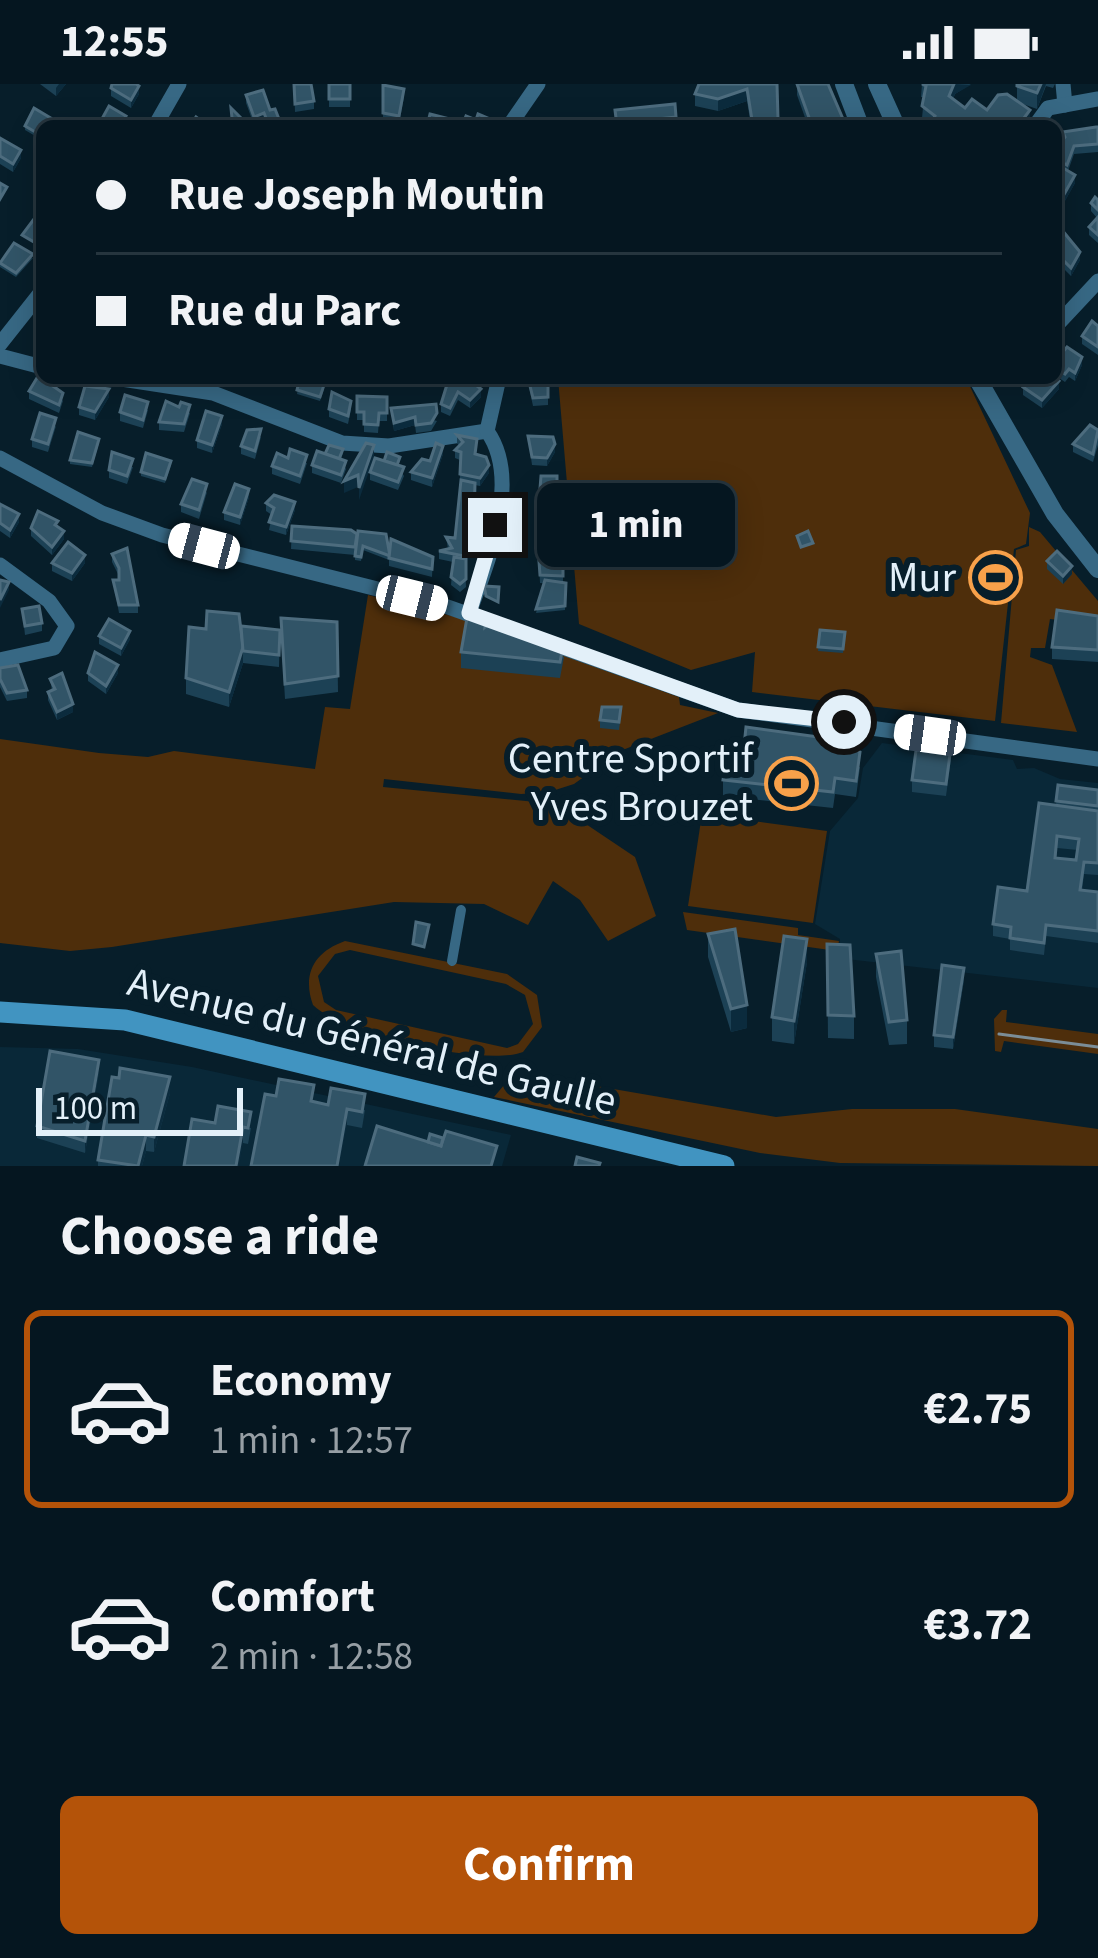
<!DOCTYPE html>
<html lang="en">
<head>
<meta charset="utf-8">
<style>
  body { margin:0; font-family:"Source Sans 3",sans-serif; background:#0e1f29; color:#f1f3f6; height:100vh; display:flex; flex-direction:column; font-size:45px; white-space:nowrap }
  * { box-sizing:border-box; margin:0 }
  p { font-size:39px; color:#979fa5 }
  .icon { flex:none; width:66px; height:66px; fill:none; stroke:currentColor; stroke-width:2; stroke-linecap:round; stroke-linejoin:round }
  .map { position:relative; height:1082px; overflow:hidden }
  .side { display:flex; flex-direction:column; background:#051620; flex:1 }
  .side>* { flex:none }
  .guide { position:absolute; left:36px; top:36px; width:1026px; height:264px; border-radius:18px; box-shadow:0 6px 30px #0003,0 0 0 3px #26353e; display:grid; align-content:center; height:264px; padding:0 60px; background:#051620 }
  .scale { position:absolute; left:36px; bottom:30px; width:207px; box-sizing:border-box; padding-left:12px; border:6px solid #e3f0f9; border-top:0; font-size:33px; line-height:42px; white-space:nowrap; color:#e3f0f9; -webkit-text-stroke:9px #071e2a; paint-order:stroke }
  .end { position:absolute; width:54px; height:54px; margin:-27px; border:15px solid #e3f0f9; background:#111; box-shadow:0 0 0 6px #111 }
  .from { border-radius:50% }
  .bubble { position:absolute; height:84px; border-radius:18px; background:#051620; box-shadow:0 6px 30px #0003,0 0 0 3px #26353e; font-size:39px; font-weight:700; line-height:84px; text-align:center }
  .car { position:absolute; width:36px; height:72px; margin:-36px -18px; border-radius:15px; box-shadow:0 0 9px 3px #0007; background:linear-gradient(#fff 24%,#345 0 40%,#fff 0 76%,#345 0 86%,#fff 0) }
  .guide b { display:flex; align-items:center; gap:42px; height:114px; font-size:45px }
  .guide b+b { border-top:3px solid #26353e }
  .guide i { width:30px; height:30px; background:#f1f3f6 }
  ul { padding:0; list-style:none }
  li { display:flex; align-items:center; gap:36px; height:198px; margin:0 24px 18px; padding:0 36px; border:6px solid transparent; border-radius:18px }
  li div { flex:1 }
  li b { display:block; font-size:45px }
  li em { font-style:normal; font-weight:700 }
  li.selected { border-color:#b45309 }
  li>.icon { width:108px; height:108px; stroke-width:1.5 }
  h2 { padding:0 60px; font-size:54px; line-height:144px }
  .primary-button { display:flex; gap:24px; margin-top:auto; padding:24px 60px }
  .primary-button a { flex:1; height:138px; border-radius:18px; background:#b45309; color:#fff; font-size:48px; font-weight:700; line-height:138px; text-align:center }
  .status { display:flex; justify-content:space-between; align-items:center; height:84px; padding:0 60px; background:#051620; direction:ltr }
  .status svg { height:33px; fill:currentColor }
  .map>svg:first-child { display:block }
</style>
</head>
<body>
<div class="status"><b>12:55</b><svg viewBox="0 0 49 12"><path d="M0 12V9h3v3zM5 12V6h3v6zM10 12V3h3v9zM15 12V0h3v12zM26 1h20v11H26zM47 4h2v5h-2z"/></svg></div>
<div class="map">
<svg width="1098" height="1082" viewBox="0 0 1098 1082">
  <rect width="100%" height="100%" fill="#071e2a"/>
  <g fill="#092838">
    <path d="M882 659 1013 676 1017 685 1034 684 1060 695 1098 699V904L838 874 840 855 815 840 830 747 858 714 863 684Z"/>
    <path d="M0 963 78 965 192 983 511 1051 502 1082H0Z"/>
  </g>
  <g fill="#4e2e0b" fill-rule="evenodd">
    <path d="M558 294H966L1030 429 1026 460 1014 465 995 637 752 608 755 568 691 586 579 540Z"/>
    <path d="M1029 443 1040 448 1098 517V540L1050 535 1045 564H1031L1030 573 1052 581 1077 648 1001 639 1016 466 1029 462Z"/>
    <path d="M368 511 456 533 679 613 680 621 718 629 620 667 574 700 549 708 521 710 384 695 383 703 556 720 635 773 656 832 608 857 580 816 553 797 528 841 484 820 394 818 112 863 70 867 0 859V655L99 669 148 673 174 667 315 685 325 623 350 625Z"/>
    <path d="M702 730 827 747 813 839 688 822Z"/>
    <path d="M683 828 798 844V851L839 857 837 867 687 846Z"/>
    <path d="M345 857 507 890 537 911 542 943 523 968C485 983 342 950 313 921 302 890 314 868 345 857ZM350 866 506 900 525 911 533 940 518 960 507 964 336 926 324 918 318 892 335 870Z"/>
    <path d="M1002 926H1007L1006 938 1098 950V970L1004 957 1001 968 995 967 994 935Z"/>
    <path d="M515 988 776 1033 852 1025H955L1098 1045V1082L840 1079 760 1069 494 1013Z"/>
  </g>
  <g fill="none" stroke-linecap="round" stroke-linejoin="round">
    <path stroke="#376884" stroke-width="10" d="M452 877 461 826"/>
    <g stroke="#376884" stroke-width="15">
      <path d="M1063 0 1065 21"/>
      <path d="M155 42 179 0"/>
      <path d="M509 42 538 0"/>
      <path d="M1035 42 1048 24 1098 15"/>
      <path d="M1056 242 1098 197"/>
      <path d="M0 260 42 207"/>
      <path d="M0 272 42 283"/>
      <path d="M115 294 213 309 342 359 389 362 487 347"/>
      <path d="M0 374 102 429 162 451 445 522 738 626 1098 675"/>
      <path d="M0 481 49 517 67 542 54 564 0 576"/>
      <path d="M469 529C488 477 522 396 487 347L499 294"/>
    </g>
    <g stroke="#376884" stroke-width="18">
      <path d="M844 0 860 42"/>
      <path d="M877 0 896 42"/>
      <path d="M977 294 1055 430 1098 485"/>
    </g>
    <path stroke="#4194c1" stroke-width="21" d="M0 928 125 936 724 1082"/>
    <path stroke="#7b8d97" stroke-width="3" d="M999 950 1098 963"/>
  </g>
  <g fill="#1c4155" fill-rule="evenodd">
    <path d="M40 0H66L56 12Z"/>
    <path d="M294 0 314 17V25L295 28Z"/>
    <rect x="329" y="0" width="21" height="23"/>
    <path d="M777 0 778 42H751L747 17 718 27 695 22V10Z"/>
    <path d="M797 0 846 42H808L797 11Z"/>
    <path d="M922 0H971L955 10 953 15 965 24 987 26 1017 16V0H1055L1053 4 1046 2 1037 25 1020 19 1030 38 1027 42H930L922 34 924 13H921Z"/>
    <path d="M383 1 404 13 399 40 383 37Z"/>
    <path d="M111 4 139 10 131 24 111 12Z"/>
    <path d="M246 11 270 26 279 42H266L264 37 254 41 246 19Z"/>
    <path d="M675 20 676 42H616L615 26Z"/>
    <path d="M54 40 42 42V56L25 46V42Z"/>
    <path d="M1098 43V68L1074 70 1068 87 1075 99 1062 122 1056 119V66L1063 56V48Z"/>
    <path d="M0 54 21 74 13 88 0 80Z"/>
    <path d="M1098 116V159L1089 151V143L1097 134 1091 127V119Z"/>
    <path d="M1056 153 1080 176 1071 192 1056 177V169L1058 166 1056 164Z"/>
    <path d="M33 174 16 193 0 183V178Z"/>
    <path d="M1098 242V271L1082 260V252Z"/>
    <path d="M1056 276 1082 281 1075 297 1069 293 1065 298 1056 292Z"/>
    <path d="M255 294H279L275 303Z"/>
    <path d="M300 294H317L316 299 324 305 320 317 297 310Z"/>
    <path d="M449 294 481 313 470 324 458 316 450 332 441 328V320Z"/>
    <path d="M527 294H548V321L533 322Z"/>
    <path d="M1023 303 1059 305 1042 324 1023 311Z"/>
    <path d="M55 304 63 317 59 329 29 315V307Z"/>
    <path d="M357 312 387 313V337H379L378 349 364 348V336H357Z"/>
    <path d="M109 313 95 336 79 331V323Z"/>
    <path d="M179 323 190 329 184 348 159 346V338Z"/>
    <path d="M391 324 437 337 431 347 416 349 415 341 394 347Z"/>
    <path d="M329 325H351L348 340 329 333Z"/>
    <path d="M148 326 143 344 120 337V328Z"/>
    <path d="M222 340 212 369 197 364V356Z"/>
    <path d="M56 342 48 368 32 363V355Z"/>
    <path d="M1098 346V361L1093 378 1073 368V360Z"/>
    <path d="M457 351 477 363 476 371 489 389 480 402 475 401 474 445 465 475 466 503 460 508 451 501 453 478 439 475V467L448 465 446 453 455 454 460 398V376L455 374V366L459 362 457 359Z"/>
    <path d="M528 352 555 368 547 382 532 381Z"/>
    <path d="M261 353 255 375 241 370V362Z"/>
    <path d="M99 359 92 383 70 380V376Z"/>
    <path d="M343 369 341 375 346 385 341 399 312 389V381L325 370Z"/>
    <path d="M443 370 432 403 411 396V388Z"/>
    <path d="M384 377H400L398 382 404 392 398 406 370 396V388Z"/>
    <path d="M307 379 300 400 272 390V382Z"/>
    <path d="M171 381 165 399 141 392V388Z"/>
    <path d="M133 383 127 400 109 394V386Z"/>
    <path d="M557 392 558 457 556 470 563 471V499H566L565 526 536 529 544 499H540L537 442Z"/>
    <path d="M207 408 199 435 181 428V420Z"/>
    <path d="M249 413 240 441 224 436V428Z"/>
    <path d="M266 419 295 426 286 451 269 446 272 431 266 427Z"/>
    <path d="M0 420 19 438 10 454 0 447Z"/>
    <path d="M292 442 351 446 389 471 433 473 432 493 389 482V476L363 466 361 477 355 476V471L291 465Z"/>
    <path d="M58 443 64 455 52 471 31 452V444Z"/>
    <path d="M112 470 138 521V529H119L113 496H119V492L112 478Z"/>
    <path d="M1047 477 1072 490 1063 500 1047 485Z"/>
    <path d="M52 479H85L72 497 52 487Z"/>
    <path d="M22 525 42 539V547L25 551Z"/>
    <path d="M1098 532V578L1052 575V563Z"/>
    <path d="M337 538 338 608 285 615 281 550Z"/>
    <path d="M241 542 280 546 279 583 243 579 229 623 186 610V594L206 545Z"/>
    <path d="M486 542 564 573 560 594 461 584V568Z"/>
    <path d="M820 546 845 548 843 569 818 567Z"/>
    <path d="M99 552 130 555 121 572 99 560Z"/>
    <path d="M0 584 27 606V614L7 617 0 603Z"/>
    <path d="M88 589H118L106 610 88 597Z"/>
    <path d="M50 595 73 628 57 636 48 616V608L52 607Z"/>
    <path d="M621 631 619 646 600 644V636Z"/>
    <path d="M951 675 946 712 912 708V696Z"/>
    <path d="M860 683 856 713 835 710 833 724 723 712V696Z"/>
    <path d="M1058 701 1098 706V726L1056 721Z"/>
    <path d="M1039 719 1098 727V791L1084 790 1082 807 1098 808V859L1046 852 1044 871 1010 866V855L993 852V840L1027 807ZM1057 764 1078 766 1076 776 1056 774Z"/>
    <path d="M708 850 747 944 731 948 708 873Z"/>
    <path d="M827 860 854 932V955L828 954Z"/>
    <path d="M876 870 907 936V960L889 961 876 893Z"/>
    <path d="M807 878 794 960 772 957V933Z"/>
    <path d="M964 896 953 965 934 963V951Z"/>
    <path d="M99 988 85 1069 37 1054V1042Z"/>
    <path d="M170 1009 154 1068 146 1067 142 1082H98V1076Z"/>
    <path d="M313 1018 365 1026 362 1044 347 1041Z"/>
    <path d="M192 1035 251 1044 248 1060 243 1059Z"/>
  </g>
  <g fill="#0b2b3d">
    <path d="M59 0H66L56 12V4Z"/>
    <path d="M954 0 971 1 955 10 949 24V12Z"/>
    <path d="M1041 0H1046L1037 25V9Z"/>
    <path d="M139 2V10L131 24V16Z"/>
    <path d="M747 5V17L718 27V15Z"/>
    <path d="M1030 26V38L1027 42H1018Z"/>
    <path d="M264 29V37L254 41V33Z"/>
    <path d="M21 66V74L13 88V80Z"/>
    <path d="M1075 91V99L1062 122V114Z"/>
    <path d="M1080 168V176L1071 192V184Z"/>
    <path d="M1082 273V281L1075 297V289Z"/>
    <path d="M1059 297V305L1042 324V316Z"/>
    <path d="M109 305V313L95 336V328Z"/>
    <path d="M481 305V313L470 324V316Z"/>
    <path d="M222 332V340L212 369V361Z"/>
    <path d="M415 333V341L394 347V339Z"/>
    <path d="M555 360V368L547 382V374Z"/>
    <path d="M374 361V373L359 416V404Z"/>
    <path d="M443 362V370L432 403V394Z"/>
    <path d="M489 381V389L480 402V394Z"/>
    <path d="M358 391V403L344 409V397Z"/>
    <path d="M249 405V413L240 441V433Z"/>
    <path d="M295 418V426L286 451V443Z"/>
    <path d="M19 430V438L10 454V446Z"/>
    <path d="M64 447V455L52 471V463Z"/>
    <path d="M85 471V479L72 497V489Z"/>
    <path d="M1072 482V490L1063 500V492Z"/>
    <path d="M9 498V506L0 524V516Z"/>
    <path d="M130 547V555L121 572V564Z"/>
    <path d="M243 563V579L229 623V608Z"/>
    <path d="M118 581V589L106 610V602Z"/>
    <path d="M73 620V628L57 636V628Z"/>
    <path d="M807 855V878L794 960V937Z"/>
    <path d="M964 884V896L953 965V953Z"/>
    <path d="M747 921V944L731 948V925Z"/>
    <path d="M99 976V988L85 1069V1057Z"/>
    <path d="M170 993V1009L154 1068V1053Z"/>
    <path d="M347 1025V1041L339 1082H337Z"/>
    <path d="M243 1043V1059L239 1082H236Z"/>
    <path d="M146 1051V1067L142 1082H138Z"/>
  </g>
  <g fill="#315467" stroke="#4d6c7e" stroke-width="3" fill-rule="evenodd">
    <path d="M112 0H136L139 2 131 16 111 4Z"/>
    <path d="M294 0H311L314 17 295 20Z"/>
    <rect x="329" y="0" width="21" height="15"/>
    <path d="M699 0H777L778 35 768 36 769 42H753L747 5 718 15 695 10Z"/>
    <path d="M797 0H828L846 42H812Z"/>
    <path d="M922 0H954L949 12 965 24 972 15 987 26 998 11 1007 10 1030 26 1018 42H975L964 37 960 42H930L935 32 922 22 926 2Z"/>
    <path d="M1017 0H1041L1037 9 1017 2Z"/>
    <path d="M383 1 404 5 399 32 383 29Z"/>
    <path d="M263 6 270 26 275 25 279 35 268 39 264 29 254 33 246 11Z"/>
    <path d="M675 20 676 33 647 36V42H617L615 26Z"/>
    <path d="M109 22 126 32 120 42H98Z"/>
    <path d="M34 24 54 36 50 42H42V52L25 42Z"/>
    <path d="M231 24 247 40 245 42H224L232 34Z"/>
    <path d="M430 30 446 34 443 42H427Z"/>
    <path d="M478 30 490 35 491 42H462L466 32 476 36Z"/>
    <path d="M196 33 208 42H190Z"/>
    <rect x="335" y="37" width="17" height="5"/>
    <path d="M1096 43H1098V60L1074 62 1067 81 1056 75V66L1065 53 1063 48Z"/>
    <path d="M0 54 21 66 13 80 0 72Z"/>
    <path d="M1058 81 1075 91 1062 114 1056 111Z"/>
    <path d="M0 99 7 103 0 115Z"/>
    <path d="M1095 113 1098 116V126L1091 119Z"/>
    <path d="M37 131 42 134V149L34 158 22 151Z"/>
    <path d="M1098 133V151L1089 143Z"/>
    <path d="M1062 146 1080 168 1071 184 1056 169 1062 163 1056 156V153Z"/>
    <path d="M14 159 33 170 16 189 0 179Z"/>
    <path d="M1092 237 1098 242V263L1082 252Z"/>
    <path d="M1067 263 1082 273 1075 289 1069 285 1065 290 1056 284V276Z"/>
    <path d="M40 289 42 290V294H55L53 302 63 309 59 321 29 307Z"/>
    <path d="M300 294H316L315 298 324 301 320 313 297 306Z"/>
    <path d="M449 294H467L481 305 470 316 458 308 450 324 441 320Z"/>
    <path d="M528 294H548V313L533 314Z"/>
    <path d="M1029 294H1039L1045 297 1047 294H1055L1059 297 1042 316 1023 303Z"/>
    <path d="M85 302 109 305 95 328 79 323Z"/>
    <path d="M332 308 351 317 348 332 329 325Z"/>
    <path d="M125 311 148 318 143 336 120 328Z"/>
    <path d="M357 312 387 313V329H379L378 341 364 340V328H357Z"/>
    <path d="M166 317 179 323 181 318 190 321 184 340 159 338Z"/>
    <path d="M436 320 437 329 431 339 416 341 415 333 394 339 391 324Z"/>
    <path d="M206 327 222 332 212 361 197 356Z"/>
    <path d="M40 329 56 334 48 360 32 355Z"/>
    <path d="M1090 341 1098 346 1093 370 1073 360Z"/>
    <path d="M261 345 255 367 241 362 247 346Z"/>
    <path d="M78 348 99 355 92 379 70 376Z"/>
    <path d="M457 351 477 355 475 370 486 373 489 381 480 394 460 390 461 368 455 366 463 358Z"/>
    <path d="M528 352 553 353 555 360 547 374 532 373Z"/>
    <path d="M366 359 374 361 359 404 358 391 344 397Z"/>
    <path d="M436 359 443 362 432 394 411 388 422 375 430 377Z"/>
    <path d="M329 361 343 365 339 375 325 370Z"/>
    <path d="M290 365 307 371 300 392 272 382 277 369 288 374Z"/>
    <path d="M317 367 346 377 341 391 312 381Z"/>
    <path d="M112 368 133 375 127 392 109 386Z"/>
    <path d="M387 368 400 373 397 381 384 377Z"/>
    <path d="M146 369 171 377 165 395 141 388Z"/>
    <path d="M375 374 404 383 398 398 370 388Z"/>
    <path d="M541 392H557V445L537 442Z"/>
    <path d="M192 395 207 400 199 426 181 420Z"/>
    <path d="M461 396 475 399 474 437 464 472 439 467 452 464 446 453 455 454Z"/>
    <path d="M235 400 249 405 240 433 224 428Z"/>
    <path d="M274 411 295 418 286 443 269 438 274 424 266 419Z"/>
    <path d="M0 420 19 430 10 446 0 439Z"/>
    <path d="M38 427 58 437 55 441 64 447 52 463 31 444Z"/>
    <path d="M292 442 351 446 357 450 355 463 291 457Z"/>
    <path d="M499 446H510L509 458 499 457Z"/>
    <path d="M358 447 386 450 390 472 363 462 361 473 355 472Z"/>
    <path d="M808 447 813 459 801 463 797 452Z"/>
    <path d="M558 449 554 470 563 471V492L540 491 537 450Z"/>
    <path d="M391 455 433 473 432 485 389 474Z"/>
    <path d="M68 458 85 471 72 489 52 479Z"/>
    <path d="M127 464 138 521H119L113 496H119V484L112 470Z"/>
    <path d="M1057 467 1072 482 1063 492 1047 477Z"/>
    <path d="M454 473 466 475V495L460 500 451 493Z"/>
    <path d="M0 496 9 498 0 516Z"/>
    <path d="M545 496 566 499 565 522 536 525Z"/>
    <path d="M484 502 499 503 498 518 486 512Z"/>
    <path d="M39 522 42 539 25 542 22 525Z"/>
    <path d="M1057 526 1098 532V566L1052 563Z"/>
    <path d="M207 527 239 530 243 563 229 608 186 594 189 543 206 545Z"/>
    <path d="M468 528 486 535 485 543 492 537 501 538 499 546 509 549 511 541 564 557 560 578 461 568Z"/>
    <path d="M281 534 337 538 338 592 285 600Z"/>
    <path d="M109 535 130 547 121 564 99 552Z"/>
    <path d="M241 542 280 546 279 571 243 567Z"/>
    <path d="M820 546 845 548 843 565 818 563Z"/>
    <path d="M95 568 118 581 106 602 88 589Z"/>
    <path d="M18 581 27 606 7 609 0 595V584Z"/>
    <path d="M62 589 73 620 57 628 48 608 55 605 50 595Z"/>
    <path d="M602 623H621L619 638 600 636Z"/>
    <path d="M746 643 840 656 860 668 856 697 835 694 833 708 723 696 727 671 743 672Z"/>
    <path d="M917 659 951 663 946 700 912 696Z"/>
    <path d="M1058 701 1098 706V722L1056 717Z"/>
    <path d="M1039 719 1098 727V779L1084 778 1080 806 1098 808V847L1046 841 1044 859 1010 854 1011 843 993 840 998 803 1027 807ZM1057 752 1079 755 1076 776 1055 774Z"/>
    <path d="M416 838 429 841 424 863 413 860Z"/>
    <path d="M735 845 747 921 731 925 708 850Z"/>
    <path d="M784 852 807 855 794 937 772 933Z"/>
    <path d="M827 860 850 861 854 932 828 931Z"/>
    <path d="M901 867 907 936 889 938 876 870Z"/>
    <path d="M942 881 964 884 953 953 934 951Z"/>
    <path d="M50 967 99 976 85 1057 37 1042Z"/>
    <path d="M120 984 170 993 154 1053 146 1051 138 1082 98 1076 112 993 119 994Z"/>
    <path d="M279 995 314 1001 311 1017 328 1021 331 1004 365 1010 362 1028 347 1025 337 1082H251L265 1010 276 1012Z"/>
    <path d="M218 1022 251 1028 248 1044 243 1043 236 1082H184L192 1035 215 1039Z"/>
    <path d="M377 1042 441 1062 446 1047 497 1062 491 1082H365Z"/>
    <path d="M430 1050 443 1054 441 1062 428 1058Z"/>
    <path d="M577 1073 600 1079 599 1082H575Z"/>
  </g>
  <g fill="none" stroke-linecap="round" stroke-linejoin="round">
    <path stroke="#e3f0f9" stroke-width="15" d="M495 441 469 529 738 626 844 638"/>
  </g>
  <defs>
    <symbol id="stadium-ring" viewBox="-11 -11 22 22"><circle r="9.5" fill="#071e2a" stroke="#f8a14a" stroke-width="1.5"/><path d="M0-5a6.5 5 0 1 0 0 10a6.5 5 0 1 0 0-10ZM-3.5-1.8h7v3.6h-7Z" fill="#f8a14a"/></symbol>
  </defs>
  <g fill-rule="evenodd">
    <use href="#stadium-ring" x="966" y="464" width="59" height="59"/>
    <use href="#stadium-ring" x="762" y="670" width="59" height="59"/>
  </g>
  <g text-anchor="middle" dominant-baseline="central" stroke-width="12" stroke-linejoin="round" paint-order="stroke">
    <g font-size="42" fill="#e3f0f9" stroke="#071e2a" text-anchor="end">
      <text x="956" y="494">Mur</text>
      <text x="753" y="675">Centre Sportif<tspan x="753" dy="48">Yves Brouzet</tspan></text>
    </g>
    <g font-size="42" fill="#e3f0f9" stroke="#071e2a">
      <text transform="translate(372 958) rotate(14)">Avenue du Général de Gaulle</text>
    </g>
  </g>
</svg>
<div class="scale">100 m</div>
<i class="end from" style="left:844px;top:638px"></i>
<i class="end" style="left:495px;top:441px"></i>
<div class="bubble" style="left:537px;top:399px;width:198px">1 min</div>
<i class="car" style="left:204px;top:462px;rotate:285deg"></i>
<i class="car" style="left:412px;top:514px;rotate:104deg"></i>
<i class="car" style="left:930px;top:651px;rotate:278deg"></i>
<div class="guide">
<b><i class="from"></i>Rue Joseph Moutin</b>
<b><i></i>Rue du Parc</b>
</div>
</div>
<section class="side">
<h2>Choose a ride</h2>
<ul>
<li class="selected"><svg class="icon" aria-label="car" viewBox="0 0 24 24"><path d="M5 17H2v-5l4-1 3-4h7l3 4 3 1v5h-3M9 17h6M6 11h13"/><circle cx="7" cy="17" r="2"/><circle cx="17" cy="17" r="2"/></svg><div><b>Economy</b><p>1 min · 12:57</p></div><em>€2.75</em></li>
<li><svg class="icon" aria-label="car" viewBox="0 0 24 24"><path d="M5 17H2v-5l4-1 3-4h7l3 4 3 1v5h-3M9 17h6M6 11h13"/><circle cx="7" cy="17" r="2"/><circle cx="17" cy="17" r="2"/></svg><div><b>Comfort</b><p>2 min · 12:58</p></div><em>€3.72</em></li>
</ul>
<div class="primary-button"><a>Confirm</a></div>
</section>
</body>
</html>
